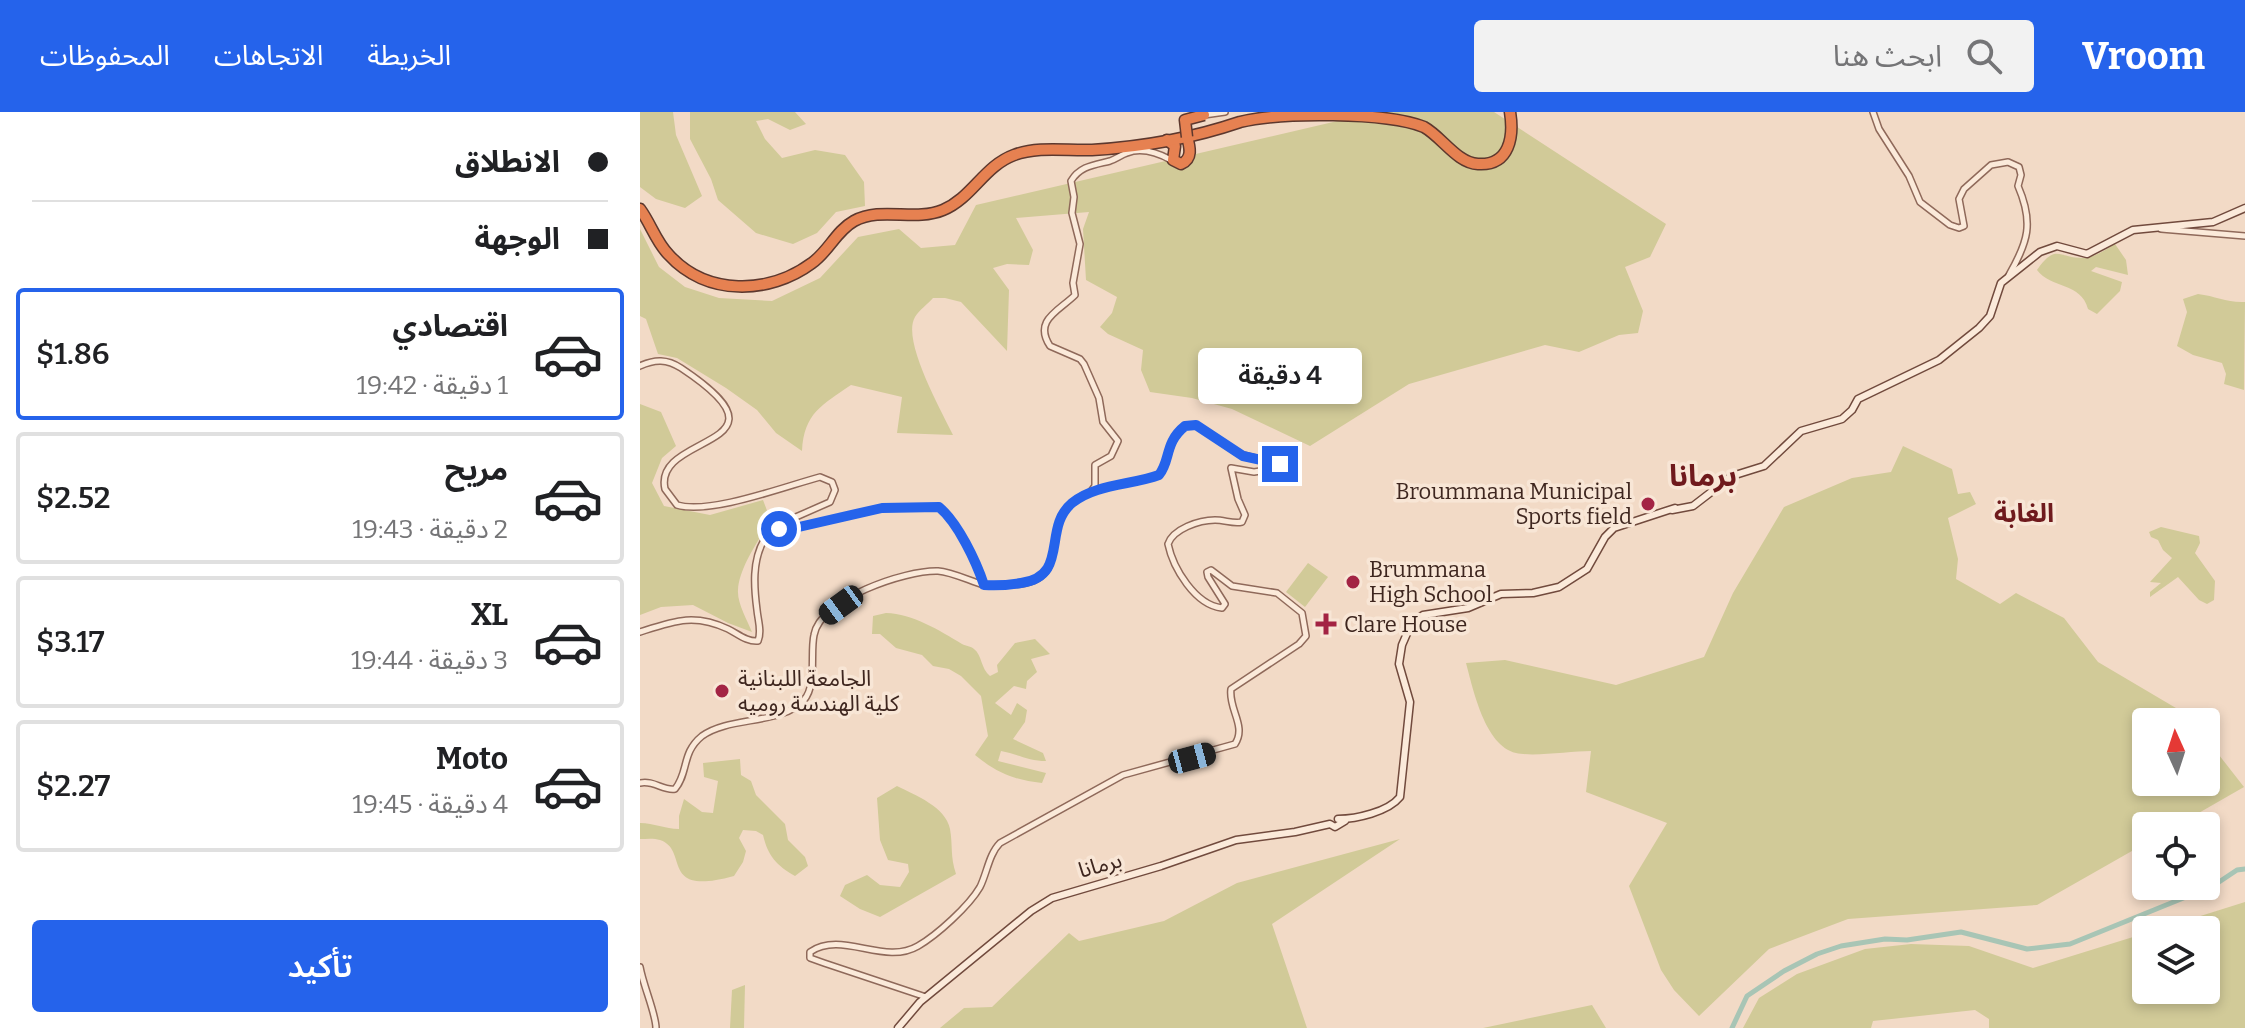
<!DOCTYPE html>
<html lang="ar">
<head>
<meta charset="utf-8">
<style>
  body { margin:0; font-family:Bitter,"Noto Sans Arabic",serif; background:#f2f2f2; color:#202124; direction:rtl; height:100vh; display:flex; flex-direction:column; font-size:30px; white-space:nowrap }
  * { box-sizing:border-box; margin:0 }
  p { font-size:26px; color:#757577 }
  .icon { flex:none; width:44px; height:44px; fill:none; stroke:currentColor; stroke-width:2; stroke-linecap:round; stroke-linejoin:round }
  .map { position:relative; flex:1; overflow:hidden; direction:ltr }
  .details { display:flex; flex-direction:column; background:#fff; width:640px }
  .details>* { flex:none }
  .hud { display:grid; align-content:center; height:176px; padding:0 32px; background:#fff }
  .needle { width:52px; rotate:357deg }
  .buttons { position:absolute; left:1492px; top:596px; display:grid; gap:16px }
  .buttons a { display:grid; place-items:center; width:88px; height:88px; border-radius:8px; background:#fff; box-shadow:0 4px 12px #0003; font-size:40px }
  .end { position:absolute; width:36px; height:36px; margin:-18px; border:10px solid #2563eb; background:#fff; box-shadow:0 0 0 4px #fff }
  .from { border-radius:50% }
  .bubble { position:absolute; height:56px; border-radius:8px; background:#fff; box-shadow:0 4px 12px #0003; font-size:26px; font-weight:600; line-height:56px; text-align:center; direction:rtl }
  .car { position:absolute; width:24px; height:48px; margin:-24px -12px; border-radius:10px; box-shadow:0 0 6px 2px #0007; background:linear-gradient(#222 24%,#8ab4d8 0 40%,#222 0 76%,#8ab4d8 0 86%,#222 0) }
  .hud b { display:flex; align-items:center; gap:28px; height:76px; font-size:30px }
  .hud b+b { border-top:2px solid #e0e0e0 }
  .hud i { width:20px; height:20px; background:#202124 }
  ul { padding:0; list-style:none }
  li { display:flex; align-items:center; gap:24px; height:132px; margin:0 16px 12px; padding:0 16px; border:4px solid #e0e0e0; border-radius:8px }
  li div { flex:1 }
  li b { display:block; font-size:30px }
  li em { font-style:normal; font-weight:600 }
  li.on { border-color:#2563eb }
  li>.icon { width:72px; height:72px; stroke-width:1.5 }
  .action { display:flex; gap:16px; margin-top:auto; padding:16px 32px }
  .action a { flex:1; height:92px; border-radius:8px; background:#2563eb; color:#fff; font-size:32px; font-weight:600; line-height:92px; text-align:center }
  header { display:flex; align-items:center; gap:48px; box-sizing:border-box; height:112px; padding:0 40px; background:#2563eb; color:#fff }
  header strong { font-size:38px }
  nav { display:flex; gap:44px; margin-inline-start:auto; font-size:28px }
  .search { width:560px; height:72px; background:#f2f2f2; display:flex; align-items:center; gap:20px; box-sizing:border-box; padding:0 28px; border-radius:8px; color:#757577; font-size:30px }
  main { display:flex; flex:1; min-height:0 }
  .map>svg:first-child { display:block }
</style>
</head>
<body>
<header>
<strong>Vroom</strong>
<div class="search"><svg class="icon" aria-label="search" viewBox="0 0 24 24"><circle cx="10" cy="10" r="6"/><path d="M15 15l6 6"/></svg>ابحث هنا</div>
<nav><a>الخريطة</a><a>الاتجاهات</a><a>المحفوظات</a></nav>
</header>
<main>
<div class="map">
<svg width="1605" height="916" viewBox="0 0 1605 916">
  <rect width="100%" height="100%" fill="#f2dac6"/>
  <g fill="#d1ca98">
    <path d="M0 0H33L36 23 62 84 45 96 16 87 0 75Z"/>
    <path d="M50 0H155L166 12 150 18 128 7 116 9 125 27 142 46 175 38 205 43 224 70 225 94 196 100 177 121 153 132 116 121 78 88 71 67 50 27Z"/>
    <path d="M736 0H854L1026 112 1010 145 985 155 1003 199 998 221 979 223 939 240 905 233 769 272 670 334 592 297 552 286 510 280 501 258 503 238 468 222 460 215 472 201 477 185 446 168 443 117 449 100 376 106 393 138 389 153 367 152 353 156 369 178 367 239 321 190 305 186H293C288 192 279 198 275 205 261 228 302 300 313 323L257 321 262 285 211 273C182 293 164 301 162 339L136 321 117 298 86 276 37 246 18 242 6 207 0 204V117L19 155 45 175 79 186 132 189 180 166 218 125 259 117 281 136 315 133 336 93Z"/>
    <path d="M1475 132 1486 148 1488 163 1456 155 1451 159 1482 170 1480 179 1457 202 1448 197C1441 170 1411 177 1397 158 1416 131 1418 146 1443 146 1456 145 1465 138 1475 132Z"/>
    <path d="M1558 182C1576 184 1587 191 1605 190L1604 278 1584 272 1586 262 1582 251 1553 243 1537 234 1547 200 1543 187Z"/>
    <path d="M0 292 21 300 36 334 22 346 12 371 24 394 70 403 123 388 131 409C119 427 99 456 98 478 97 491 107 508 112 520L88 511 53 493 21 495 0 503Z"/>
    <path d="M1263 334 1312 357 1318 382 1330 380 1336 392 1308 406 1318 447 1316 467 1360 492 1376 481 1424 506 1458 550 1541 599 1544 610H1506V670H1566V636L1579 643 1604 675 1536 714H1506V731L1397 793 1208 807 1129 837 1059 904 1034 878 1021 858 989 774 1027 711 946 680 951 639C931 639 894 645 876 641 845 634 833 577 826 551L865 548 976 573 1064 545 1093 481 1144 395 1212 366 1251 360Z"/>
    <path d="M1521 415 1559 424 1560 431 1555 441 1575 469 1574 488 1567 492 1559 488 1538 465 1510 485V480L1521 471 1510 470 1532 446 1523 438 1518 428 1511 425 1509 420Z"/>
    <path d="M668 451 688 465 665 495 646 480Z"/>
    <path d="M246 501C273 502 299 518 322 532 326 534 331 534 334 537 342 543 341 557 350 564L358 560 357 553 375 531 395 527 410 542 391 547 397 560 387 569 386 577 374 574 355 591 371 603 377 591 387 598 385 610 373 627 403 641 406 649C389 649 377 642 361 639L358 649 406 661 402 671C374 668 357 661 335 643L348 624 341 584 321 564 309 557 293 554 282 543 256 536 240 522H232L233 504Z"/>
    <path d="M100 647 101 663 111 669 116 683 145 712 148 728 165 745 168 754 155 764C136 753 128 744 123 723L116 719 103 718 99 726 106 739 103 750 94 764C18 785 50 738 20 728 14 726 6 727 0 727V711C14 711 25 717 39 717V704L44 687 62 700 73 701 78 669 64 665 63 651Z"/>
    <path d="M257 674C275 683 306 695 310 717 313 734 310 744 316 762L240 805 220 797 200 784 205 773 227 763 240 773 260 775 269 760 268 752 248 748 240 728 237 686Z"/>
    <path d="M760 727 632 812 667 916H300L324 896 352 895 429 821 439 829 524 809 597 771Z"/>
    <path d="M1605 790V916H1349V907L1335 898 1233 909 1231 916H1103L1119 886 1157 862 1225 837 1271 832 1329 834 1393 856 1506 821V878H1566V818H1516Z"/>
    <path d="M105 873 104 916H90L92 878Z"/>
    <path d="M952 893 966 916H843Z"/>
  </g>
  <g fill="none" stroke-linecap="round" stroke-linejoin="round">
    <path stroke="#a8c5b5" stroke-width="5" d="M1092 916 1107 884 1144 859 1177 842 1201 834 1245 827 1267 828 1321 820 1387 837 1430 832 1573 774 1597 758 1605 757"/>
    <defs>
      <g id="tertiary">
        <path d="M1233 0 1239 17 1269 64 1280 90 1310 113 1319 116 1324 114 1319 87 1324 77 1351 53 1368 50 1379 55 1381 63 1378 74C1394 111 1388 130 1369 163"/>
        <path d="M564 3 585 0"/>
        <path d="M1521 117 1605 124"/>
        <path d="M0 254C15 247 27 247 41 256 163 337 12 320 25 377L37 393C70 403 146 374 180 365L192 370 195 378 190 390 149 408 137 423"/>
        <path d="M452 378 455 374V353L471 344 478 329 463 310 459 286 444 252 440 247 410 234C393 208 419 199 435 183L433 171 440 132 432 101 434 85 431 69C440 54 454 53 470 49 476 47 481 43 487 41 502 35 518 41 531 48"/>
        <path d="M0 520C34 509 54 501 88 517 98 522 107 530 118 529 122 519 118 509 117 498 114 475 112 449 124 428L150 417 242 396 299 395C317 410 336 450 344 473 357 474 369 473 381 472 430 465 402 416 432 391 455 372 492 372 519 363 531 348 525 331 545 314L556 313 599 342 640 352 639 356 614 360 591 356 598 387 605 403 602 410C593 412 585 408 575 408 559 408 533 417 528 432 533 456 555 493 582 496L585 492 568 465 567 460 571 458 592 474 637 481 662 501 666 524 659 532 591 577C588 597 607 614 595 632L483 663 360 731C349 742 347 761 340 775 329 794 297 823 278 834 244 854 202 818 170 840V846L184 851 286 885"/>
        <path d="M0 671C14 668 23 679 35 677 49 660 41 641 62 624 89 604 142 613 164 588 177 573 170 541 174 523 180 487 265 458 298 459 312 460 330 469 344 473"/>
        <path d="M0 855C3 873 16 902 16 916"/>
      </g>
      <g id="secondary">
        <path d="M1032 398 1053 394 1092 364 1124 354 1161 319 1202 307 1212 298 1218 287 1299 248 1339 216 1350 204 1361 171 1400 140 1417 134 1447 142 1493 118 1573 110 1605 96"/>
        <path d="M698 707C716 707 748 700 760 685L770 590 759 552 762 533 772 510 783 503 828 496 861 482 893 481 919 475 947 457 965 425 974 416 1035 396"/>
        <path d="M258 916 280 890 391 799 412 786 521 754 596 728 655 720 690 712 695 715 705 709"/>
      </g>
      <g id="motorway">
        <path d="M527 28 535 34 533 48 541 52C553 47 550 35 547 25"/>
        <path d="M0 97C11 112 16 130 29 143 66 184 129 183 172 151 189 139 196 119 214 109 242 94 274 110 303 98 332 86 344 54 374 43 398 34 427 39 452 38 502 35 553 26 600 10 641 0 746 0 784 15 802 25 817 51 838 52 870 54 874 24 870 0"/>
      </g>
    </defs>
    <use href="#tertiary" stroke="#8f695a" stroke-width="8"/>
    <use href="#secondary" stroke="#714a3d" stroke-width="9"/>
    <use href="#motorway" stroke="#5d382e" stroke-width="13"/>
    <use href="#tertiary" stroke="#fbeada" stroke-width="5"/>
    <use href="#secondary" stroke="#fbeada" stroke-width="6"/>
    <use href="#motorway" stroke="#e68151" stroke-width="10"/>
    <defs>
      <path id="motorway-bridge" d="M547 25 545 8 564 3"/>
    </defs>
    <use href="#motorway-bridge" stroke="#5d382e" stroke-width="13" stroke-linecap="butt"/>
    <use href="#motorway-bridge" stroke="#e68151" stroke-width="10"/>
  </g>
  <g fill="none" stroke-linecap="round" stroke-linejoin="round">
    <path stroke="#2563eb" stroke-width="10" d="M139 417 143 413 150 417 242 396 299 395C318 411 336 449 344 473 357 474 369 473 381 471 430 464 402 416 432 391 455 372 492 373 519 363 531 348 524 331 545 314L556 313 603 344 640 352"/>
  </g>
  <g fill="#a32444" stroke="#f8e6d6" stroke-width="3">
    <circle cx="1008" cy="392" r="8"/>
    <circle cx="713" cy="470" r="8"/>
    <path d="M682 500h8v8h8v8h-8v8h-8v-8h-8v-8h8z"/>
    <circle cx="82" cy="579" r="8"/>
  </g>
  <g text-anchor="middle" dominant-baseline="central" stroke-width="7" stroke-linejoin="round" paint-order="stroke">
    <g font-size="22" fill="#3e261f" stroke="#f8e6d6" text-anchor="start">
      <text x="992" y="379" text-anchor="end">Broummana Municipal<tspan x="992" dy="25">Sports field</tspan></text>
      <text x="729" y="457">Brummana<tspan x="729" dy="25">High School</tspan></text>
      <text x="704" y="512">Clare House</text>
      <text x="98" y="566">الجامعة اللبنانية<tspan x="98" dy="25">كلية الهندسة روميه</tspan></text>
    </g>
    <g font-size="22" fill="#3e261f" stroke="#f8e6d6">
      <text transform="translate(460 753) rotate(-15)">برمانا</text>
    </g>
    <g font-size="26" font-weight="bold" fill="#6f1a1d" stroke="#f8e6d6">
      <text x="1384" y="401">الغابة</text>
    </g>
    <g font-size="30" font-weight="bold" fill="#6f1a1d" stroke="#f8e6d6">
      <text x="1063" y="364">برمانا</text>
    </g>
  </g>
</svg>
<div class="buttons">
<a><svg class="needle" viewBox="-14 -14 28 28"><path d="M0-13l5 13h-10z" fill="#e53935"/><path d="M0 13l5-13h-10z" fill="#757577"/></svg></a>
<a><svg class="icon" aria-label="locate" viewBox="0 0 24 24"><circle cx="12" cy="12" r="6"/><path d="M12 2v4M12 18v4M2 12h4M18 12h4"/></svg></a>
<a><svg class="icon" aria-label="layers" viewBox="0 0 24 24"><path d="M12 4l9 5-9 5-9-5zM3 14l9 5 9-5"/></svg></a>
</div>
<i class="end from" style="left:139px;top:417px"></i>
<i class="end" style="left:640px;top:352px"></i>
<div class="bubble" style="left:558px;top:236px;width:164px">4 دقيقة</div>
<i class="car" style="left:201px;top:493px;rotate:234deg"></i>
<i class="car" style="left:552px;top:646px;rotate:75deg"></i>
</div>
<section class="details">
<div class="hud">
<b><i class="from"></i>الانطلاق</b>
<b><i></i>الوجهة</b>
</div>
<ul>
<li class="on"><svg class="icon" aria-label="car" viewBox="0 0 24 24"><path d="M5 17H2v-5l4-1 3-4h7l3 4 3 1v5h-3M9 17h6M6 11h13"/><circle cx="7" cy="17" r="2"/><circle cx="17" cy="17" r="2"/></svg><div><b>اقتصادي</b><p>1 دقيقة · 19:42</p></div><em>$1.86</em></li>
<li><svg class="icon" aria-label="car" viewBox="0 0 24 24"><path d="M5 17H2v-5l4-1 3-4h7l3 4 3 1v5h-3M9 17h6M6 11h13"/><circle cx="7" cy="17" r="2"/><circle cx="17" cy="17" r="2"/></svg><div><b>مريح</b><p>2 دقيقة · 19:43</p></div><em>$2.52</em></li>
<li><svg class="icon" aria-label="car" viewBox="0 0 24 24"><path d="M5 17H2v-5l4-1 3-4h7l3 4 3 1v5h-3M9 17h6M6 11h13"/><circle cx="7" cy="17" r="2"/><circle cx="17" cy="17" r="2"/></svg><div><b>XL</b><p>3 دقيقة · 19:44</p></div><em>$3.17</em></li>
<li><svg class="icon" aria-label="car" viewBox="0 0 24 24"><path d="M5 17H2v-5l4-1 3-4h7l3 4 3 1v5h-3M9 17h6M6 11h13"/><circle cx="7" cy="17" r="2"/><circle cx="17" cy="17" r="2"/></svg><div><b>Moto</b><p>4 دقيقة · 19:45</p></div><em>$2.27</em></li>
</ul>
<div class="action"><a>تأكيد</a></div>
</section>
</main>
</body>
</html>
